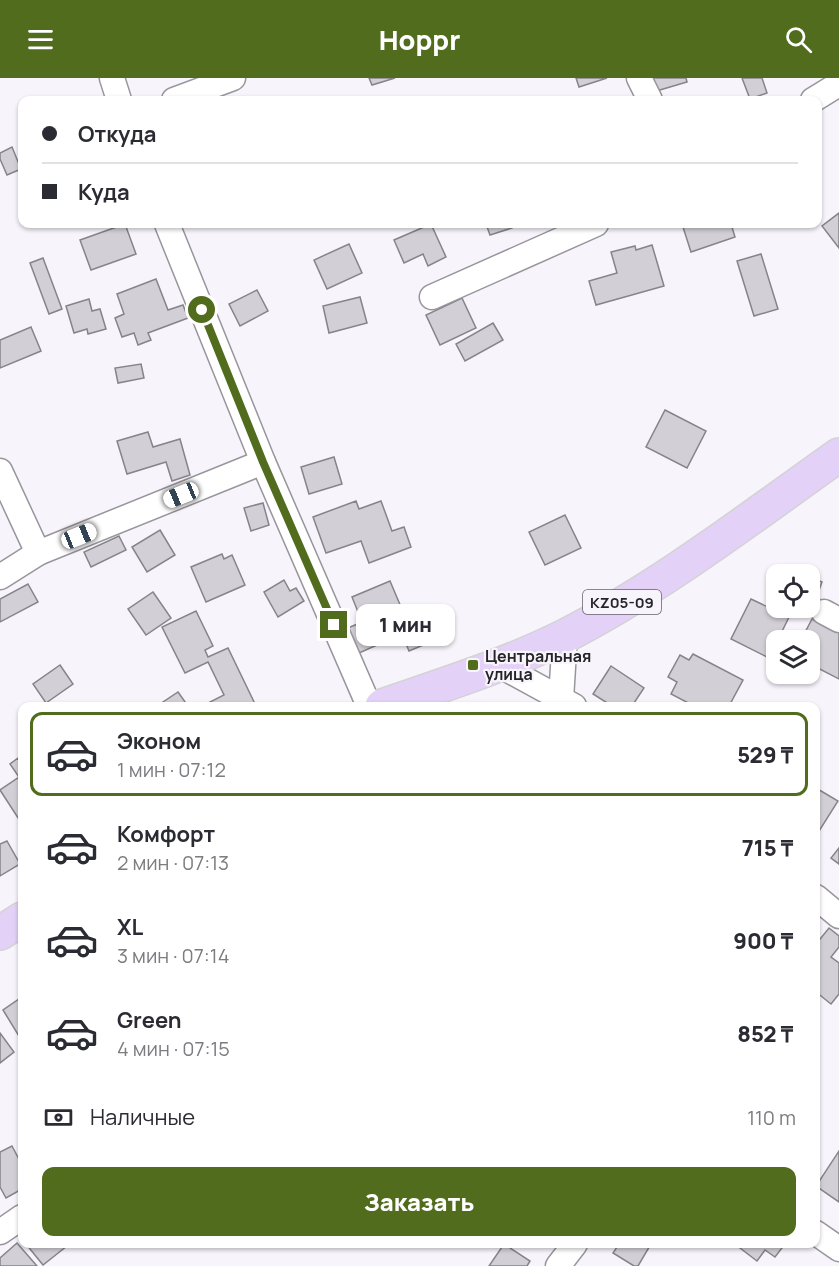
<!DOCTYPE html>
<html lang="ru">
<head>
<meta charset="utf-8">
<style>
  body { margin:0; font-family:Manrope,sans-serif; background:#f7f7f7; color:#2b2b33; height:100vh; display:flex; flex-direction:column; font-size:22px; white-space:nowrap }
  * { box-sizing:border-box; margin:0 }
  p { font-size:20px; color:#7c7c81 }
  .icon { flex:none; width:33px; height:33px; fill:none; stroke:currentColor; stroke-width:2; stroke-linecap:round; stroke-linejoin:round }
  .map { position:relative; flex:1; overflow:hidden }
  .details { position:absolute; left:18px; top:624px; width:802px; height:546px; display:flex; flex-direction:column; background:#fff; border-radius:12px; box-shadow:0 2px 4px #0004 }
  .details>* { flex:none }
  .banner { position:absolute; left:18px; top:18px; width:804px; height:132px; border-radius:12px; box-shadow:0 2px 4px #0004; display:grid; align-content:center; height:132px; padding:0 24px; background:#fff }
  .buttons { position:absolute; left:766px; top:486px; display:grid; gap:12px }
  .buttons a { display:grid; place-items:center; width:54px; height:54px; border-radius:12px; background:#fff; box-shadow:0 2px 4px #0004; font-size:30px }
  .end { position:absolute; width:27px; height:27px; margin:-14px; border:8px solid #526c1e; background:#fff; box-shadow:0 0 0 3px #fff }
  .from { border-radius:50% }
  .bubble { position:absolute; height:42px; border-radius:12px; background:#fff; box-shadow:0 2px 4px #0004; font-size:20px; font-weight:800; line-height:42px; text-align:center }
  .car { position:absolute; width:18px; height:36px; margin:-18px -9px; border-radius:8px; box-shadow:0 0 4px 2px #0007; background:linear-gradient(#fff 24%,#345 0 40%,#fff 0 76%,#345 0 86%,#fff 0) }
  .banner b { display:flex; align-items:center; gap:21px; height:57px; font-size:22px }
  .banner b+b { border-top:2px solid #e1e1e2 }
  .banner i { width:15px; height:15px; background:#2b2b33 }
  ul { padding:10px 0 0; list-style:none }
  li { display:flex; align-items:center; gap:18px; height:84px; margin:0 12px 9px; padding:0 12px; border:3px solid transparent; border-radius:12px }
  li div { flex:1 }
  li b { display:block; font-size:22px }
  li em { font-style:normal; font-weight:800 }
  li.active { border-color:#526c1e }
  li>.icon { width:54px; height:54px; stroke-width:1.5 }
  .pay { display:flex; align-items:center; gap:15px; height:66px; padding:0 24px; font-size:22px }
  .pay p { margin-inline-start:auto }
  .button { display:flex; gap:12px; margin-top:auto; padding:12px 24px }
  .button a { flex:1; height:69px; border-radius:12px; background:#526c1e; color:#fff; font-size:24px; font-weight:800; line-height:69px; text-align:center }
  header { display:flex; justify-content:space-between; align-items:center; height:78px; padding:0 24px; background:#526c1e; color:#fff; font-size:27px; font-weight:800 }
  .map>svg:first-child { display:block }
</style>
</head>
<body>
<header><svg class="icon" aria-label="menu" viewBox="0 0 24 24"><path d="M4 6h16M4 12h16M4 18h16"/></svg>Hoppr<svg class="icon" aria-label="search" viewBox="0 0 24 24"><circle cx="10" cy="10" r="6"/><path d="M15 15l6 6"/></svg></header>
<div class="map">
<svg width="839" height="1188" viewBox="0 0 839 1188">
  <rect width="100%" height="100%" fill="#f8f4fc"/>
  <g fill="#d2cfd6" stroke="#868389" stroke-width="1.5">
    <path d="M369 0H395L372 7Z"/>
    <path d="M576 0H607L579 9Z"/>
    <path d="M649 0H686L687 4 653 14Z"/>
    <path d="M742 0H762L767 15 750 21Z"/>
    <path d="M12 69 21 91 7 97 0 81V75Z"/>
    <path d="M839 135V170L822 148Z"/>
    <path d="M125 146 136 176 91 192 80 162Z"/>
    <path d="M431 146 446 179 428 188 423 176 404 185 394 162Z"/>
    <path d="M486 146H511L512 150 490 157Z"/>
    <path d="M682 146H731L735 159 691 174Z"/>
    <path d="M349 166 362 195 327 211 314 182Z"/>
    <path d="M652 167 664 208 596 227 589 203 617 195 611 174 635 168 636 172Z"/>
    <path d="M761 176 778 231 754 238 737 183Z"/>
    <path d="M43 180 62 231 49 236 30 185Z"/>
    <path d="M156 201 168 232 183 227 188 240 148 255 151 262 138 267 134 255 122 259 115 240 124 236 117 216Z"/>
    <path d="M257 212 268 233 240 248 229 226Z"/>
    <path d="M360 219 367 245 329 255 323 228Z"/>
    <path d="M462 220 476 250 440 267 426 237Z"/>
    <path d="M89 221 92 233 100 231 106 251 88 256 87 251 74 255 66 228Z"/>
    <path d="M493 245 503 262 465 283 456 266Z"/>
    <path d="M31 249 41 273 0 290V262Z"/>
    <path d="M141 286 144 300 118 305 115 290Z"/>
    <path d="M665 332 706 353 687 390 646 369Z"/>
    <path d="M148 354 153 369 180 361 190 397 172 403 166 384 127 396 117 363Z"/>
    <path d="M334 379 342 406 309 416 301 389Z"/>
    <path d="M356 423 359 431 381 423 392 453 404 449 411 469 369 485 361 463 326 475 313 439Z"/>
    <path d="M263 425 269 447 251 453 244 430Z"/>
    <path d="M565 437 581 470 545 487 529 454Z"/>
    <path d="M160 452 175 477 147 494 132 469Z"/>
    <path d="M119 458 126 472 91 489 84 474Z"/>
    <path d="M222 476 224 481 232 477 245 507 206 524 191 489Z"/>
    <path d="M810 499 822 504 814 526 810 525Z"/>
    <path d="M284 502 290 513 296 510 304 523 278 539 264 514Z"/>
    <path d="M390 503 404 536 414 532 428 565 409 573 402 556 359 575 348 550 362 544 352 519Z"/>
    <path d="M28 506 38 524 0 544V521Z"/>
    <path d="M153 514 171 540 146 557 128 531Z"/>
    <path d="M751 521 789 539 769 580 731 561Z"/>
    <path d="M196 533 213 568 205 572 208 579 228 570 256 628H210L208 625 224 617 208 584 185 595 162 549Z"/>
    <path d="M812 541 828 550 832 543 839 547V601L810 586V562H801Z"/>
    <path d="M693 576 743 602 729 628H694L671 616 677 604 668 599 680 577 689 582Z"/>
    <path d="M60 587 73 606 46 625 33 606Z"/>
    <path d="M611 588 644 610 632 628H612L593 616Z"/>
    <path d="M178 614 188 628H157Z"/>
    <path d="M18 680 22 687V746L0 712 19 699 10 686Z"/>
    <path d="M816 710 838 723 816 758Z"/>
    <path d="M7 763 20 786 0 798V766Z"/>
    <path d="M839 770V786L831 780Z"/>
    <path d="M829 850 839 858V869L831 879 839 885V916L831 926 816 914V866Z"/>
    <path d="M22 919V963L3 932Z"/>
    <path d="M0 955 14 974 0 985Z"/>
    <path d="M12 1068 22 1087V1111L6 1120 0 1109V1074Z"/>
    <path d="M839 1073V1124L816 1108Z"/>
    <path d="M17 1165 37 1188H0V1180Z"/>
    <path d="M26 1166H65L67 1168 43 1187Z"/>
    <path d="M504 1166 530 1183 527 1188H489Z"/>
    <path d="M619 1166H651L638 1188H634L613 1175Z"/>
    <path d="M737 1166H785L775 1179 765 1172 757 1183 736 1167Z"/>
  </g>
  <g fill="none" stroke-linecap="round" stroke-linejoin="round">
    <defs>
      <g id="minor">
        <path d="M112 0 119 22"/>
        <path d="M639 0 650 22"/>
        <path d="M174 22 233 0"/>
        <path d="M813 22 839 6"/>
        <path d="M167 146 263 384 369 628"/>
        <path d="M432 219 596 146"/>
        <path d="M0 393 38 475"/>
        <path d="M0 499 38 475 263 384"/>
        <path d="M824 534 839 542"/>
        <path d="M499 587 574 628"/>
        <path d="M561 621 565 557"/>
        <path d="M816 819 839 838"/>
        <path d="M0 1154 22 1139"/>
        <path d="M816 1155 839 1171"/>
        <path d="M558 1188 575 1166"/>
      </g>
      <g id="primary">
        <path d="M382 628C443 607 507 587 565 558 662 508 750 440 839 377"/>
        <path d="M0 855 22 841"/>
      </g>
    </defs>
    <use href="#minor" stroke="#98959c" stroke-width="27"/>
    <use href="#primary" stroke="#d3d3d4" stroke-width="36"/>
    <use href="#minor" stroke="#fff" stroke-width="24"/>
    <use href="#primary" stroke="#e3d1f8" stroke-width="33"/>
  </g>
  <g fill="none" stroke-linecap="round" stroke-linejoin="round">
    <path stroke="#526c1e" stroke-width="8" d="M202 232 263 384 334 547"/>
  </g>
  <rect fill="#526c1e" stroke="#f8f4fc" stroke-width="2" x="467" y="581" width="12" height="12" rx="3"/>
  <g text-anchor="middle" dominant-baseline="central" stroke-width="4.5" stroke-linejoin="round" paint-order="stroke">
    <rect fill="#f8f4fc" stroke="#646267" stroke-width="1.5" x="583" y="512" width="78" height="24" rx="4.5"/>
    <g font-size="15" font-weight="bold" fill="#252427">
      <text x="622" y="524">KZ05-09</text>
    </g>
    <g font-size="16" font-weight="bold" fill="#252427" stroke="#f8f4fc" text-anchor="start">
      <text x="485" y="578">Центральная<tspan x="485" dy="18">улица</tspan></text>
    </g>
  </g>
</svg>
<div class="buttons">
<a><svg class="icon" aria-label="locate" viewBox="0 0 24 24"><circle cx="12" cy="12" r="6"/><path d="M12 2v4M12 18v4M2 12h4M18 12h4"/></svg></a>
<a><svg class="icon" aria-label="layers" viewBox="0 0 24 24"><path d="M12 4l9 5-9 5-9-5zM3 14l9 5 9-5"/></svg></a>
</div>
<i class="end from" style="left:202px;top:232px"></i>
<i class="end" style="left:334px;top:547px"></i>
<div class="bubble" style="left:356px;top:526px;width:99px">1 мин</div>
<i class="car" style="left:181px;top:417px;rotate:248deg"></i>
<i class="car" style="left:79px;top:458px;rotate:68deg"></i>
<div class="banner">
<b><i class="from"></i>Откуда</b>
<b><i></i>Куда</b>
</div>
<section class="details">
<ul>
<li class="active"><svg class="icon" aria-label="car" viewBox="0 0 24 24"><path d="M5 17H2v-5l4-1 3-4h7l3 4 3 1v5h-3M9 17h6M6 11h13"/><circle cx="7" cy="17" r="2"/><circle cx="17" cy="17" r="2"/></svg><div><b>Эконом</b><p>1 мин · 07:12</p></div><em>529 ₸</em></li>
<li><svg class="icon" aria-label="car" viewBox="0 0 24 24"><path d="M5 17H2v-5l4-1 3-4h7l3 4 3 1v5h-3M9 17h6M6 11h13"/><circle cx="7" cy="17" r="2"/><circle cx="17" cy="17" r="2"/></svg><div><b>Комфорт</b><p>2 мин · 07:13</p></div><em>715 ₸</em></li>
<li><svg class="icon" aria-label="car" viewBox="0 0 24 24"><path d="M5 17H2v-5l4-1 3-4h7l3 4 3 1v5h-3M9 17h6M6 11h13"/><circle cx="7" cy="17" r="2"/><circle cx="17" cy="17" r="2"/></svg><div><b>XL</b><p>3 мин · 07:14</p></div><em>900 ₸</em></li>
<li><svg class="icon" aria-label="car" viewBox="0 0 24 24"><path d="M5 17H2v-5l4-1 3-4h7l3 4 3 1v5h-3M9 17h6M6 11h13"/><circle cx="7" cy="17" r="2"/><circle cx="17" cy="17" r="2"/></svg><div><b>Green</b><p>4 мин · 07:15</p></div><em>852 ₸</em></li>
</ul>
<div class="pay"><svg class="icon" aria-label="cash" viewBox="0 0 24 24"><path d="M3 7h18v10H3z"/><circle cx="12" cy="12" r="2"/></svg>Наличные<p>110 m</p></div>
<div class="button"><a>Заказать</a></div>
</section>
</div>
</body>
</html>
